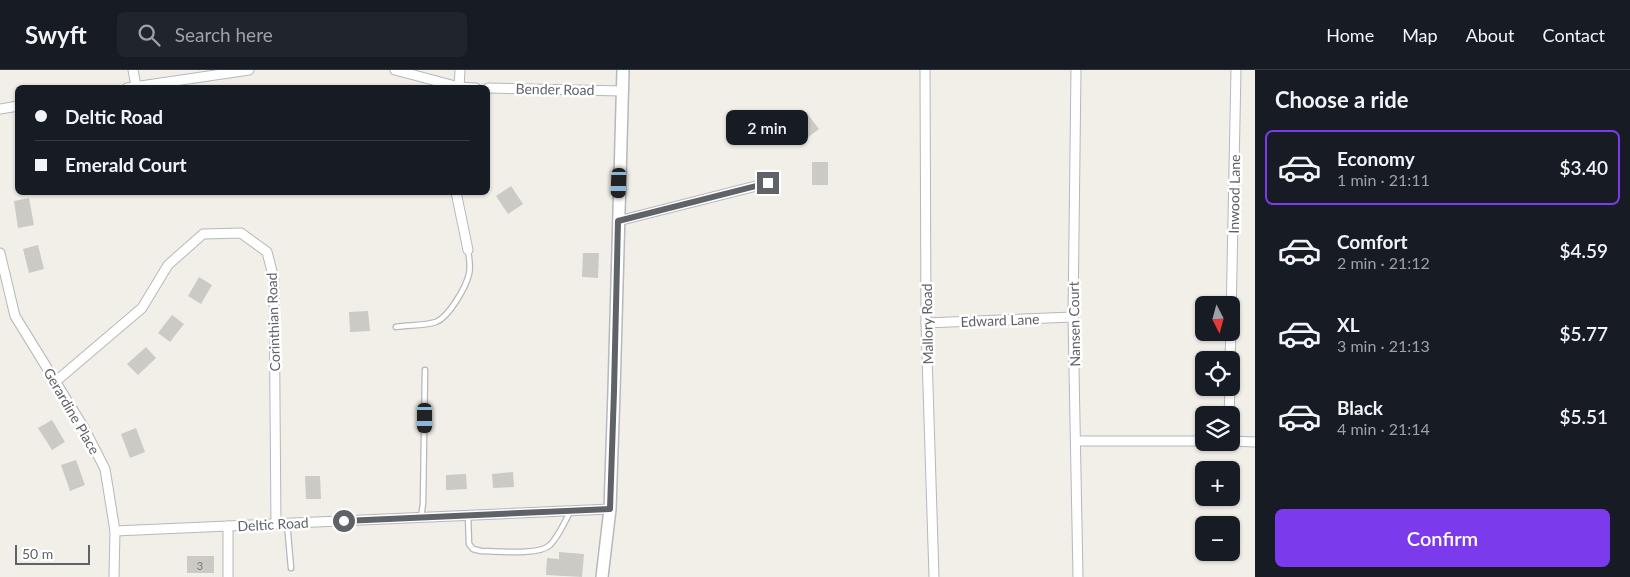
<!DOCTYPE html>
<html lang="en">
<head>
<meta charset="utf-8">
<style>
  body { margin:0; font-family:Lato,sans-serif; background:#20242c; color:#f1f3f6; height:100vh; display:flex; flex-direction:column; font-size:19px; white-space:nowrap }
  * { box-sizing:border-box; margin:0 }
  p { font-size:16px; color:#9ea1a6 }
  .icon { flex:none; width:28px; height:28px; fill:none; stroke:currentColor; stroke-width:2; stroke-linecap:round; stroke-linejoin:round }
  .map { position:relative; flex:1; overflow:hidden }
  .sheet { display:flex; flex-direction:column; background:#171b24; width:375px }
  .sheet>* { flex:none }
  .guide { position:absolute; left:15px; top:15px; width:475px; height:110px; border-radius:8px; box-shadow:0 1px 4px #0004; display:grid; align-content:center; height:110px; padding:0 20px; background:#171b24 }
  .needle { width:32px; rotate:174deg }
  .fabs { position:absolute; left:1195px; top:226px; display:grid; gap:10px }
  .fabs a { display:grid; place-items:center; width:45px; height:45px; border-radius:8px; background:#171b24; box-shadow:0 1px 4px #0004; font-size:25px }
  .scale { position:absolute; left:15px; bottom:12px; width:75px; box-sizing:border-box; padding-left:5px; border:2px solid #5f6368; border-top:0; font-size:14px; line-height:18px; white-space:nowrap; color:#5f6368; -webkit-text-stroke:4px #fff; paint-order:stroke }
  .end { position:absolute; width:22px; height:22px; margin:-11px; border:6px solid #5f6368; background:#fff; box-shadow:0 0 0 2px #fff }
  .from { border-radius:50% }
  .bubble { position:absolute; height:35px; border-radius:8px; background:#171b24; box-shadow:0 1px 4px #0004; font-size:16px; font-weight:600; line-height:35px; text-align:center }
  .car { position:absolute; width:15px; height:30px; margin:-15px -8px; border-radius:6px; box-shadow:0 0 4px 1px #0007; background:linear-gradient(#222 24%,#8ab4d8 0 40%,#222 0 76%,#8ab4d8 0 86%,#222 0) }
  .guide b { display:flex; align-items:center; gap:18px; height:48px; font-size:19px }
  .guide b+b { border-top:1px solid #363941 }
  .guide i { width:12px; height:12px; background:#f1f3f6 }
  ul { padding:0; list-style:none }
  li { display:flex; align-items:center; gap:15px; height:75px; margin:0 10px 8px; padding:0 10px; border:2px solid transparent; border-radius:8px }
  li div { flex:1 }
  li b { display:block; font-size:19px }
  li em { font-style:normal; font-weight:600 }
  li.selected { border-color:#7c3aed }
  li>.icon { width:45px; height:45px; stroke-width:1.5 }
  h2 { padding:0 20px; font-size:22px; line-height:60px }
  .primary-button { display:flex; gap:10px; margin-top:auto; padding:10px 20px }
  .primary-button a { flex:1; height:58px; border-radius:8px; background:#7c3aed; color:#fff; font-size:20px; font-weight:600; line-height:58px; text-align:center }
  header { display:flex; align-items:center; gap:30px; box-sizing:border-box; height:70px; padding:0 25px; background:#171b24; border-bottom:1px solid #363941 }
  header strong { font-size:24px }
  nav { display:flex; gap:28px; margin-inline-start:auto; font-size:18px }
  .search { width:350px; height:45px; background:#20242c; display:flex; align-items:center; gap:12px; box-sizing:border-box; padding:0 18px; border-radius:8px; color:#9ea1a6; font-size:19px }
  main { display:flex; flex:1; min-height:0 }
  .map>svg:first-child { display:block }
</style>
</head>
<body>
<header>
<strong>Swyft</strong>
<div class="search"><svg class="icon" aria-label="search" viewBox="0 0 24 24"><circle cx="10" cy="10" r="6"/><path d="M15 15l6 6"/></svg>Search here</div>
<nav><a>Home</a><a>Map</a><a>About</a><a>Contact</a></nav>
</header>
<main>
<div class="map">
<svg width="1255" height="507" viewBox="0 0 1255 507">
  <rect width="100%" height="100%" fill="#f1efe8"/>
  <g fill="#cccac5">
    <path d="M806 42 819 59 807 68 794 51Z"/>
    <path d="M751 54 772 55 771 71 750 70Z"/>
    <rect x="812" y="92" width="16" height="23"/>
    <path d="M511 116 523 134 508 144 496 126Z"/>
    <path d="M29 128 34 155 18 158 14 131Z"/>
    <path d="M38 175 44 199 29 203 23 179Z"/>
    <path d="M583 183H599L598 208 582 207Z"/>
    <path d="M199 207 212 215 201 234 188 226Z"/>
    <path d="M368 241 370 261 350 262 349 242Z"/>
    <path d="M172 245 184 254 170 272 158 263Z"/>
    <path d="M146 277 156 288 138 305 127 294Z"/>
    <path d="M52 350 65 372 52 380 38 358Z"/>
    <path d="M136 358 145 382 130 388 121 364Z"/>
    <path d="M76 390 85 415 70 421 61 395Z"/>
    <path d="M513 402 514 417 493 418 492 404Z"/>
    <path d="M466 404 467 419 446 420V405Z"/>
    <path d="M305 406H320L321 429H306Z"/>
    <path d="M559 482 584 484 582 507 546 505 547 488 559 489Z"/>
    <rect x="187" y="486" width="27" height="17"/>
  </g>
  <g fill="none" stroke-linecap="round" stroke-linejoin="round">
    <defs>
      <g id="service">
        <path d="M396 257C409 255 424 256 436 252 449 247 466 217 469 204 471 196 469 188 468 180"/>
        <path d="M468 445 469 474 473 479 481 481C497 481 538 486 550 475 559 466 564 453 570 442"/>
        <path d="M421 447 423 434 425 300"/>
        <path d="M287 453 291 498"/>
      </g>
      <g id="minor">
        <path d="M133 0 136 16"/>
        <path d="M395 0 459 17 476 18"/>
        <path d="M925 0 926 253 934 507"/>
        <path d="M1076 0 1073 247 1078 507"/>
        <path d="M127 18 249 0"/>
        <path d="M459 18 460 0"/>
        <path d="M488 18 622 21"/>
        <path d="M0 39 18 36"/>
        <path d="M456 122 468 180"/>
        <path d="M618 151 768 113"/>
        <path d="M0 183 15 246 84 358 105 399 115 461 114 507"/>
        <path d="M1231 249 1236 0"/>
        <path d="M926 253 1073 247"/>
        <path d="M1230 290 1231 262"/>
        <path d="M55 312 142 238 168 195 203 164 241 163 267 182 274 209 276 454"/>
        <path d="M1229 345 1230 318"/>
        <path d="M1076 371H1204"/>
        <path d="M1231 371 1255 372"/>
        <path d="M228 456V507"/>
        <path d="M115 461 610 439"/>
      </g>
      <path id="tertiary" d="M602 507 610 439 614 321 623 0"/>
    </defs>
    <use href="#service" stroke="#b5b8bc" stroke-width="7"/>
    <use href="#minor" stroke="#b5b8bc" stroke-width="11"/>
    <use href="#tertiary" stroke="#b5b8bc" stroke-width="14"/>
    <use href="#service" stroke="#fff" stroke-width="4.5"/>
    <use href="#minor" stroke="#fff" stroke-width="9"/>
    <use href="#tertiary" stroke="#fff" stroke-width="11"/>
  </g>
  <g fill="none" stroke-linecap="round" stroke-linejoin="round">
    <path stroke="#5f6368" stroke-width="6" d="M344 451 610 439 614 321 618 151 768 113"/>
  </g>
  <g text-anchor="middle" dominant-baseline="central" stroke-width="5" stroke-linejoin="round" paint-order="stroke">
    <g font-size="11" fill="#7a7d7f">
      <text x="200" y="495">3</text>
    </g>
    <g font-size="14" fill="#5f6368" stroke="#fff">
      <text transform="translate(555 19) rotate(1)">Bender Road</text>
      <text transform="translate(1234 124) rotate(-89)">Inwood Lane</text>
      <text transform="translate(1000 250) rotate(-2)">Edward Lane</text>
      <text transform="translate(273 252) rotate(-92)">Corinthian Road</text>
      <text transform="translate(927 254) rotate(-91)">Mallory Road</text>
      <text transform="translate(1074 254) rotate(-91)">Nansen Court</text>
      <text transform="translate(72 341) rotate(60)">Gerardine Place</text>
      <text transform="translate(273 454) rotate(-3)">Deltic Road</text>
    </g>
  </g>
</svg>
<div class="fabs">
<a><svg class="needle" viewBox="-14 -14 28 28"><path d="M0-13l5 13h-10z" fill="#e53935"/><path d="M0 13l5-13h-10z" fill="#9ea1a6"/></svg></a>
<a><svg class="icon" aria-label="locate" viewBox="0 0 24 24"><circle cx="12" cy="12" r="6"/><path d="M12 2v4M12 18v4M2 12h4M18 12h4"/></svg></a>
<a><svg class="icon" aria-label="layers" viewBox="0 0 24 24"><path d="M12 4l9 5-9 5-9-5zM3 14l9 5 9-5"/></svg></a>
<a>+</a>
<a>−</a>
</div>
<div class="scale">50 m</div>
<i class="end from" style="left:344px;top:451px"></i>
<i class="end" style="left:768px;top:113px"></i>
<div class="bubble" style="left:726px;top:40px;width:82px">2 min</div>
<i class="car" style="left:619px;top:113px;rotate:182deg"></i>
<i class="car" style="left:425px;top:348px;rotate:180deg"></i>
<div class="guide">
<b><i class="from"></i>Deltic Road</b>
<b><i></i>Emerald Court</b>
</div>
</div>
<section class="sheet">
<h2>Choose a ride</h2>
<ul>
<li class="selected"><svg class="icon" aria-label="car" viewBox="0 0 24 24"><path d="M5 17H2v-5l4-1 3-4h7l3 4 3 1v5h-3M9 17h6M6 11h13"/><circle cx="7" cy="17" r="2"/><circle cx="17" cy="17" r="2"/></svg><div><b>Economy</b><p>1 min · 21:11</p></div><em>$3.40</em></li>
<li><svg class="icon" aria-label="car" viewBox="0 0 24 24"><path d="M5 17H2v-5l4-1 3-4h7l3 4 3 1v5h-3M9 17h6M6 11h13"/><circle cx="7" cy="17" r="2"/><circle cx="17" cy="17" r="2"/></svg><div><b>Comfort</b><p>2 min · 21:12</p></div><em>$4.59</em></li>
<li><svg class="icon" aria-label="car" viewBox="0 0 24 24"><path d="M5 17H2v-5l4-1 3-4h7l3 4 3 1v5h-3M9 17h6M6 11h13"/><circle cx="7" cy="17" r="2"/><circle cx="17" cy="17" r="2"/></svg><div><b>XL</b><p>3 min · 21:13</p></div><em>$5.77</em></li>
<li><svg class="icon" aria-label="car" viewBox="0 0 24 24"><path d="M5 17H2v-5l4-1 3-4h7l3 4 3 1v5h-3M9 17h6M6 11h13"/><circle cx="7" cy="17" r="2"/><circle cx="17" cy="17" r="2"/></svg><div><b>Black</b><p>4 min · 21:14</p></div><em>$5.51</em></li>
</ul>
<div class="primary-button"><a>Confirm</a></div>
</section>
</main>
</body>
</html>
